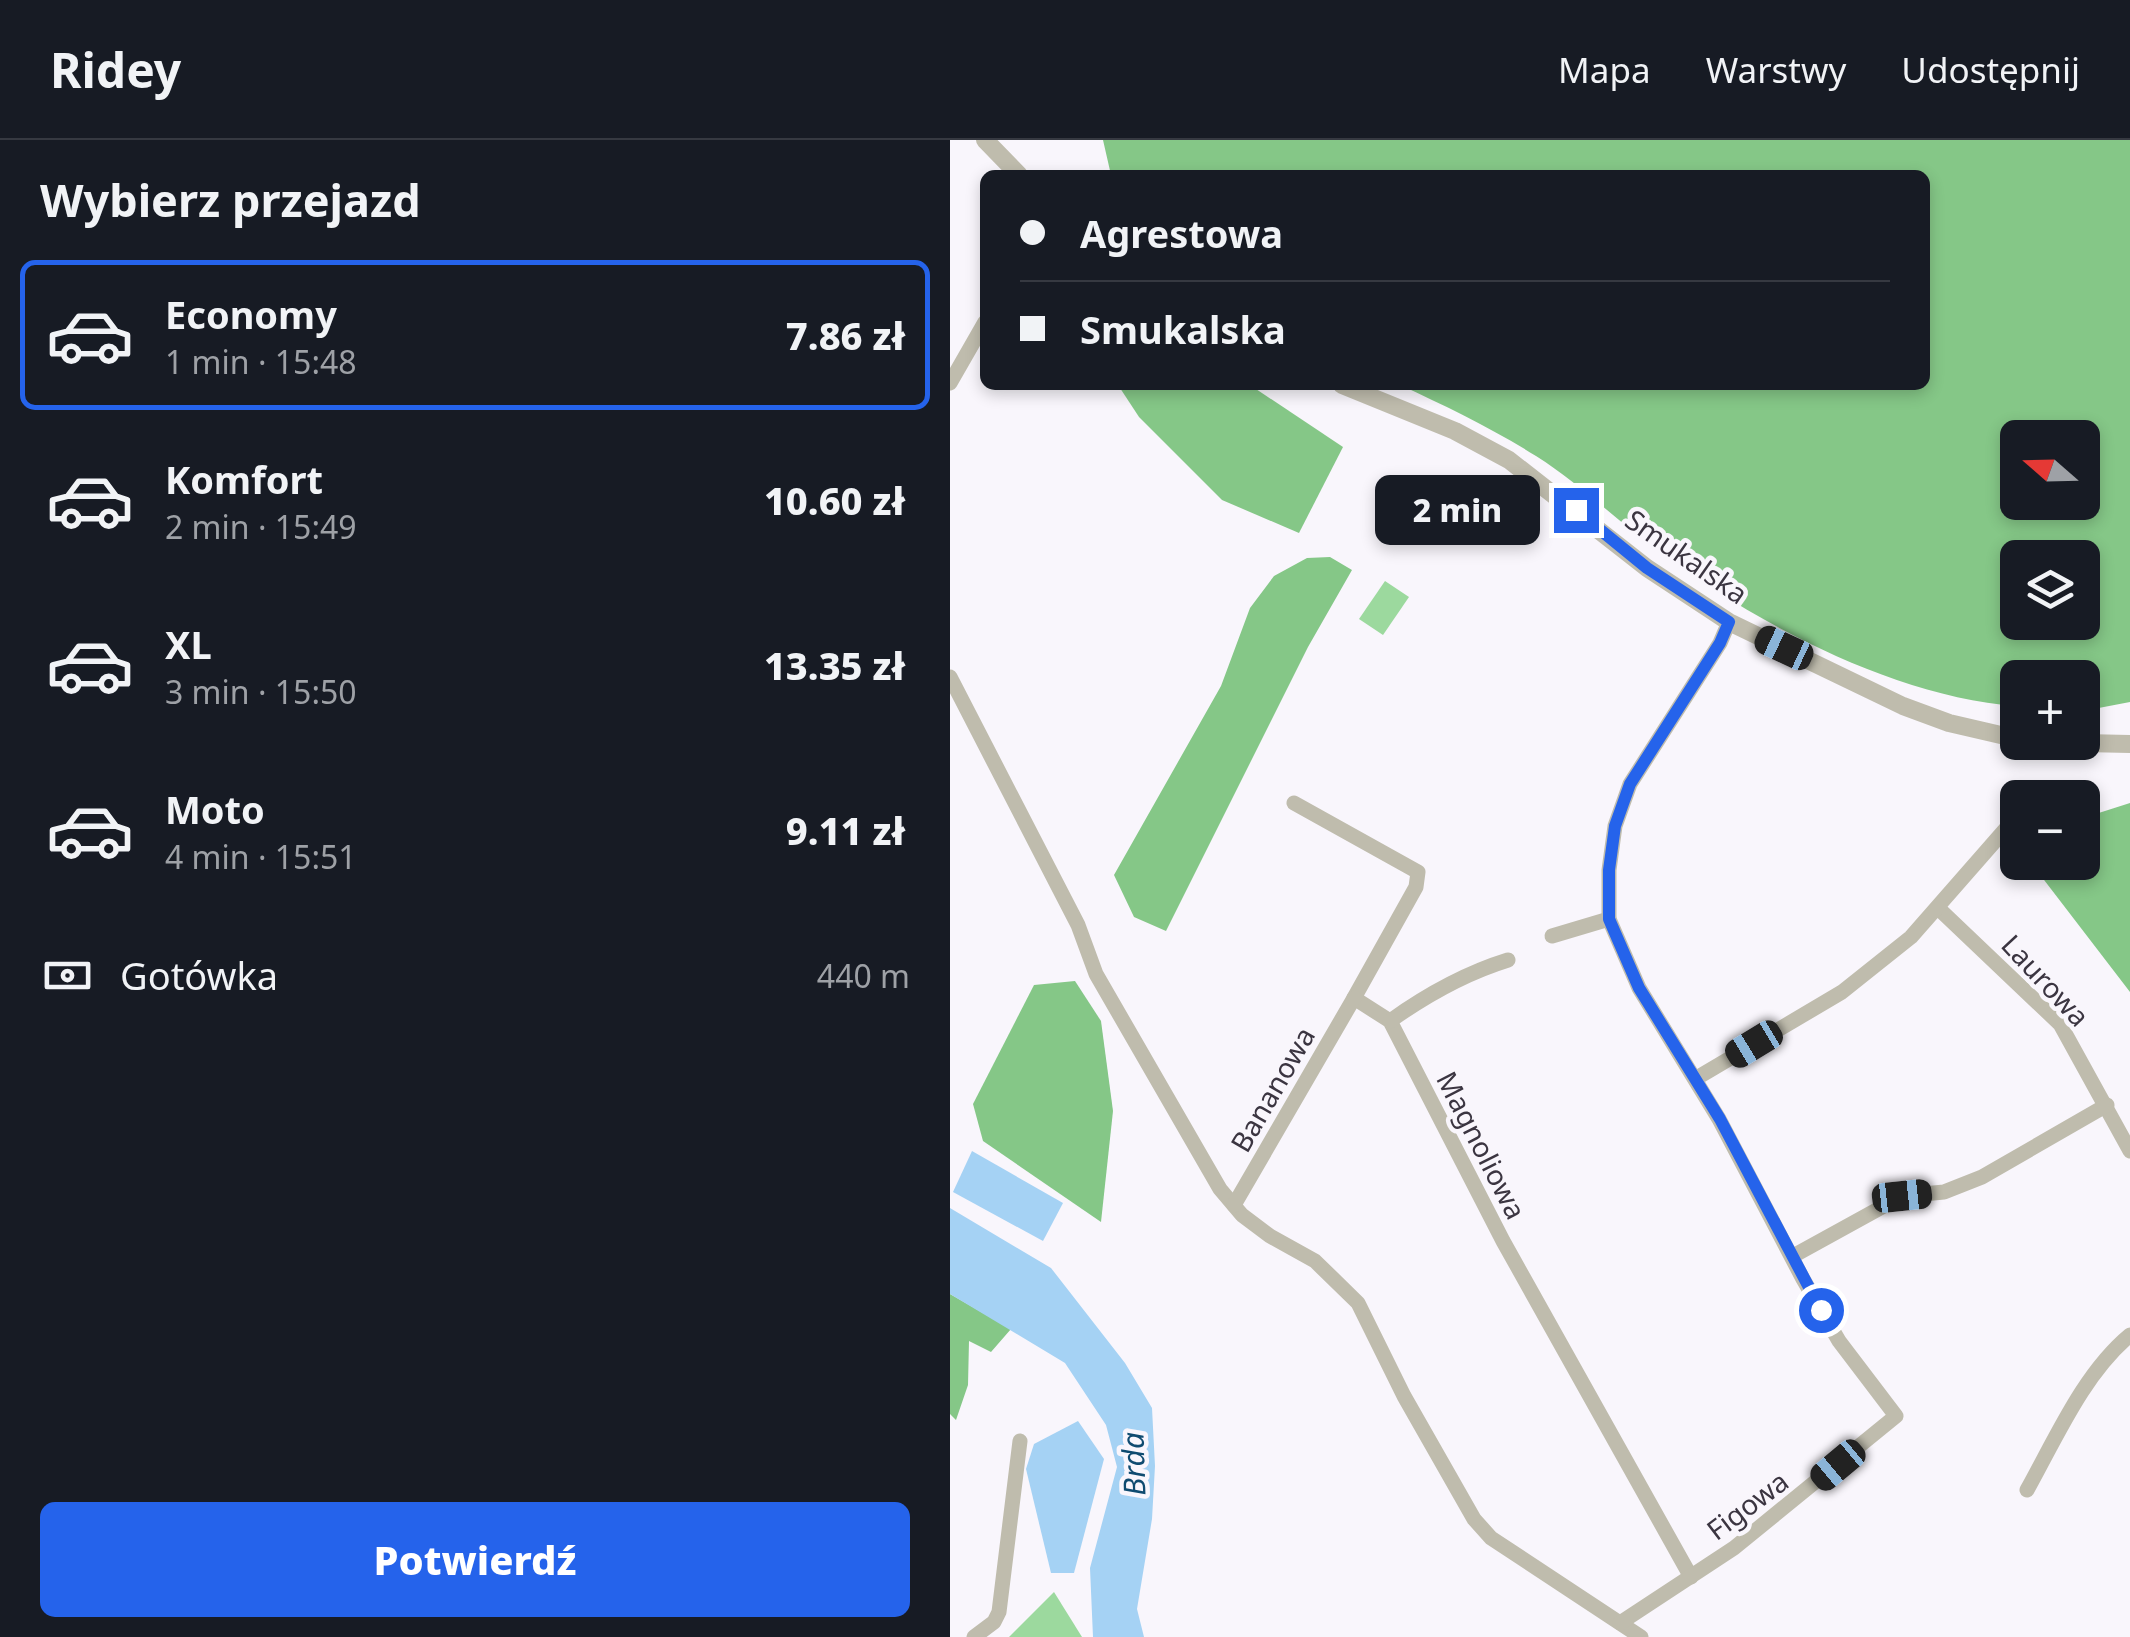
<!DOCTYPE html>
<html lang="pl">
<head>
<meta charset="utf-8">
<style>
  body { margin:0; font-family:"Noto Sans",sans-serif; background:#242831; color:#f1f3f6; height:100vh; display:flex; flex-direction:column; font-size:38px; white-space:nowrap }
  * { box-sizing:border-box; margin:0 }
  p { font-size:32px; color:#9ea1a6 }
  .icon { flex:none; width:55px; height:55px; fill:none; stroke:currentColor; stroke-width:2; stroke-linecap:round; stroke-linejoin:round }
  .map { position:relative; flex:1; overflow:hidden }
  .drawer { display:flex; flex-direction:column; background:#171b24; width:950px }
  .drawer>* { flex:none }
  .top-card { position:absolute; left:30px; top:30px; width:950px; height:220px; border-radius:15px; box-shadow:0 5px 15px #0003; display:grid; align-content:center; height:220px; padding:0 40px; background:#171b24 }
  .needle { width:65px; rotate:290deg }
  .buttons { position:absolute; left:1050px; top:280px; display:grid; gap:20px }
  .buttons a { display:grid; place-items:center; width:100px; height:100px; border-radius:15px; background:#171b24; box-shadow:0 5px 15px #0003; font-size:50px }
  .end { position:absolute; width:45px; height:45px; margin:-22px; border:12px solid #2563eb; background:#fff; box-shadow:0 0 0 5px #fff }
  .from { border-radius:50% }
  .bubble { position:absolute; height:70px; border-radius:15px; background:#171b24; box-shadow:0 5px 15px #0003; font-size:32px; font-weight:800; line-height:70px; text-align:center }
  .car { position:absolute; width:30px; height:60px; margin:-30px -15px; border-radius:12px; box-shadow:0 0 8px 2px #0007; background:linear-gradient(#222 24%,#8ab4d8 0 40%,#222 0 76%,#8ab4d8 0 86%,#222 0) }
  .top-card b { display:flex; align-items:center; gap:35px; height:95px; font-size:38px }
  .top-card b+b { border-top:2px solid #363941 }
  .top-card i { width:25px; height:25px; background:#f1f3f6 }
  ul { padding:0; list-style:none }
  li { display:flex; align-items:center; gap:30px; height:150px; margin:0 20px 15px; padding:0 20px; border:5px solid transparent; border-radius:15px }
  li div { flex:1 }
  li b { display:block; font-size:38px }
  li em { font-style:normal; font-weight:800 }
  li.selected { border-color:#2563eb }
  li>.icon { width:90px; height:90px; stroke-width:1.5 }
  h2 { padding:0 40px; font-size:45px; line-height:120px }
  .pay { display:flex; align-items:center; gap:25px; height:110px; padding:0 40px; font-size:38px }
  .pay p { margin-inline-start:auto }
  .primary-button { display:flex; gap:20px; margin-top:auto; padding:20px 40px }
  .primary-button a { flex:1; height:115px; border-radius:15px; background:#2563eb; color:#fff; font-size:40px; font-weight:800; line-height:115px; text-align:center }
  header { display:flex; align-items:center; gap:60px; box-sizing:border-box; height:140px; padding:0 50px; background:#171b24; border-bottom:2px solid #363941 }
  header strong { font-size:48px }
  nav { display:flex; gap:55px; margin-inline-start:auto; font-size:35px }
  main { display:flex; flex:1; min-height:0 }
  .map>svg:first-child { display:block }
</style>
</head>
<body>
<header>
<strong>Ridey</strong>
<nav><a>Mapa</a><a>Warstwy</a><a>Udostępnij</a></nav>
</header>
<main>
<section class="drawer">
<h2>Wybierz przejazd</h2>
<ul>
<li class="selected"><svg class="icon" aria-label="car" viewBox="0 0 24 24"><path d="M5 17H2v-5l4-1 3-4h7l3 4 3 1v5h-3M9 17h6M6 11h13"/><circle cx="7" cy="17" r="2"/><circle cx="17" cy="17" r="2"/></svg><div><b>Economy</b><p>1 min · 15:48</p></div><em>7.86 zł</em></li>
<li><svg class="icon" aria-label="car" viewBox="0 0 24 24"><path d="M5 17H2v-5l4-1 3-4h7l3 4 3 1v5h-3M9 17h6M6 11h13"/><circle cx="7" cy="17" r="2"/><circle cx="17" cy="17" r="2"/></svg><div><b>Komfort</b><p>2 min · 15:49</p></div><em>10.60 zł</em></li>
<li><svg class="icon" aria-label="car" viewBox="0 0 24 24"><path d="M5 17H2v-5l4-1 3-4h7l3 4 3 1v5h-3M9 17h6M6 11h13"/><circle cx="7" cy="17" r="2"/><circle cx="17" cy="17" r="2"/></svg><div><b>XL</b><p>3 min · 15:50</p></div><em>13.35 zł</em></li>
<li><svg class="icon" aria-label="car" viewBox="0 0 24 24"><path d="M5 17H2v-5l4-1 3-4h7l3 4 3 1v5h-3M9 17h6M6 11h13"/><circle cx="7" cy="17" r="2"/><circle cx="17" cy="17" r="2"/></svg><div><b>Moto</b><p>4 min · 15:51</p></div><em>9.11 zł</em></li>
</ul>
<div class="pay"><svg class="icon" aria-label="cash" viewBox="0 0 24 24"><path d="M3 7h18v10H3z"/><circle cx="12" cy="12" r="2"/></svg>Gotówka<p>440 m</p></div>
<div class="primary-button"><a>Potwierdź</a></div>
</section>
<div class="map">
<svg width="1180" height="1497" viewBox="0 0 1180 1497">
  <rect width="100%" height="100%" fill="#f9f6fc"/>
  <g fill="#9cd99e">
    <path d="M435 441 459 457 433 495 409 479Z"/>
    <path d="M104 1452 132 1497H59Z"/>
  </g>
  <g fill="#85c787" fill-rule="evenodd">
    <path d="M153 0H1180V562L1133 571 1132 538H1068L1067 566C944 557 805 483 707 410 666 380 629 343 586 316 543 289 496 266 450 245H975V35H161ZM1068 298H1132V362H1068ZM1068 418H1132V482H1068Z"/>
    <path d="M168 245H300L393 307 349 393 272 360 189 277Z"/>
    <path d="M380 417 402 430 358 507 216 791 184 777 164 735 271 546 300 468 324 436 357 418Z"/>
    <path d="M1180 663V852L1081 723 1132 722 1133 678Z"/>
    <path d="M125 841 151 881 163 971 151 1082 33 1001 23 964 84 845Z"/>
    <path d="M0 1154 61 1189 41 1212 19 1201 18 1245 6 1280 0 1274Z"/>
  </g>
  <g fill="#a5d2f4">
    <path d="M22 1011 113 1063 93 1101 3 1052Z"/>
    <path d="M0 1068 101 1128 175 1223 202 1268 205 1326 202 1379 187 1469 194 1497H143L140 1428 167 1327 156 1285 115 1223 0 1154Z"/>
    <path d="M128 1281 154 1319 124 1433H101L76 1329 84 1304Z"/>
  </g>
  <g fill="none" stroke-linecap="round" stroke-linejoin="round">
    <g stroke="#bfbcad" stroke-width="15">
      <path d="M0 243 35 182"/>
      <path d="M0 537 128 785 146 834 270 1049 292 1075 320 1096 365 1121 408 1163 454 1256 524 1379 541 1398 691 1497"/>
      <path d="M344 663 468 732 466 747 404 858 440 881 553 1101 741 1437"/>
      <path d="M988 768 1110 884 1180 1011"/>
      <path d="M602 796 659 779"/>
      <path d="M440 881C475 856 516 833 558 820"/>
      <path d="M745 939 892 852 961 797 1060 684"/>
      <path d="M284 1065 404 858"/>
      <path d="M843 1116 952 1056 994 1052 1032 1037 1157 965"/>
      <path d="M1077 1350C1106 1298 1134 1233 1180 1195"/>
      <path d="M670 1483 784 1408 946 1276 889 1201 853 1139 769 979 689 848 659 779V730L665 686 680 644 770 503 779 482"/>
      <path d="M24 1497 44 1482 49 1472 70 1301"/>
    </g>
    <g stroke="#bfbcad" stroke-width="18">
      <path d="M35 0 69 35"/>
      <path d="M392 245 505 291 559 320 697 428 779 482 953 566 999 583 1068 599"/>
      <path d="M1088 602 1180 604"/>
    </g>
  </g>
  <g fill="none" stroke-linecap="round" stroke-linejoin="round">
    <path stroke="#2563eb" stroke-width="12" d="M626 370 697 428 779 482 770 503 680 644 665 686 659 730V779L689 848 770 979 871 1170"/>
  </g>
  <g text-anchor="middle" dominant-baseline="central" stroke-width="9" stroke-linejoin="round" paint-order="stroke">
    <g font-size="28" fill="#3b3541" stroke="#f9f6fc">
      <text transform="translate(737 416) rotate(35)">Smukalska</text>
      <text transform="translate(1096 840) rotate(47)">Laurowa</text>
      <text transform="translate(322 949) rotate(-60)">Bananowa</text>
      <text transform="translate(532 1005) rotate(63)">Magnoliowa</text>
      <text transform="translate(797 1365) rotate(-37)">Figowa</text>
    </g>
    <g font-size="30" font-style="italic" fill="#0f4b70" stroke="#f9f6fc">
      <text transform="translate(183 1324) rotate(-92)">Brda</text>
    </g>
  </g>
</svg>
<div class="buttons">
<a><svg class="needle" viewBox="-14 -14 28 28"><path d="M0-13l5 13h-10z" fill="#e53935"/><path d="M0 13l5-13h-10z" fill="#9ea1a6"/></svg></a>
<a><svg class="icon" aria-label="layers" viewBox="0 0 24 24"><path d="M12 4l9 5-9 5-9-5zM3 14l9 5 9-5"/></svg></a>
<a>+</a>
<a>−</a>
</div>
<i class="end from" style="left:871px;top:1170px"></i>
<i class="end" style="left:626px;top:370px"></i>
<div class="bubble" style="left:425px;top:335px;width:165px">2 min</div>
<i class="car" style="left:834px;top:508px;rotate:295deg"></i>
<i class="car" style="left:804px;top:904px;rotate:239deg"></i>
<i class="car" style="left:952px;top:1056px;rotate:84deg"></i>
<i class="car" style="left:888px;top:1325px;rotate:230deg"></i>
<div class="top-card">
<b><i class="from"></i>Agrestowa</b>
<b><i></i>Smukalska</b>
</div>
</div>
</main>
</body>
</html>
